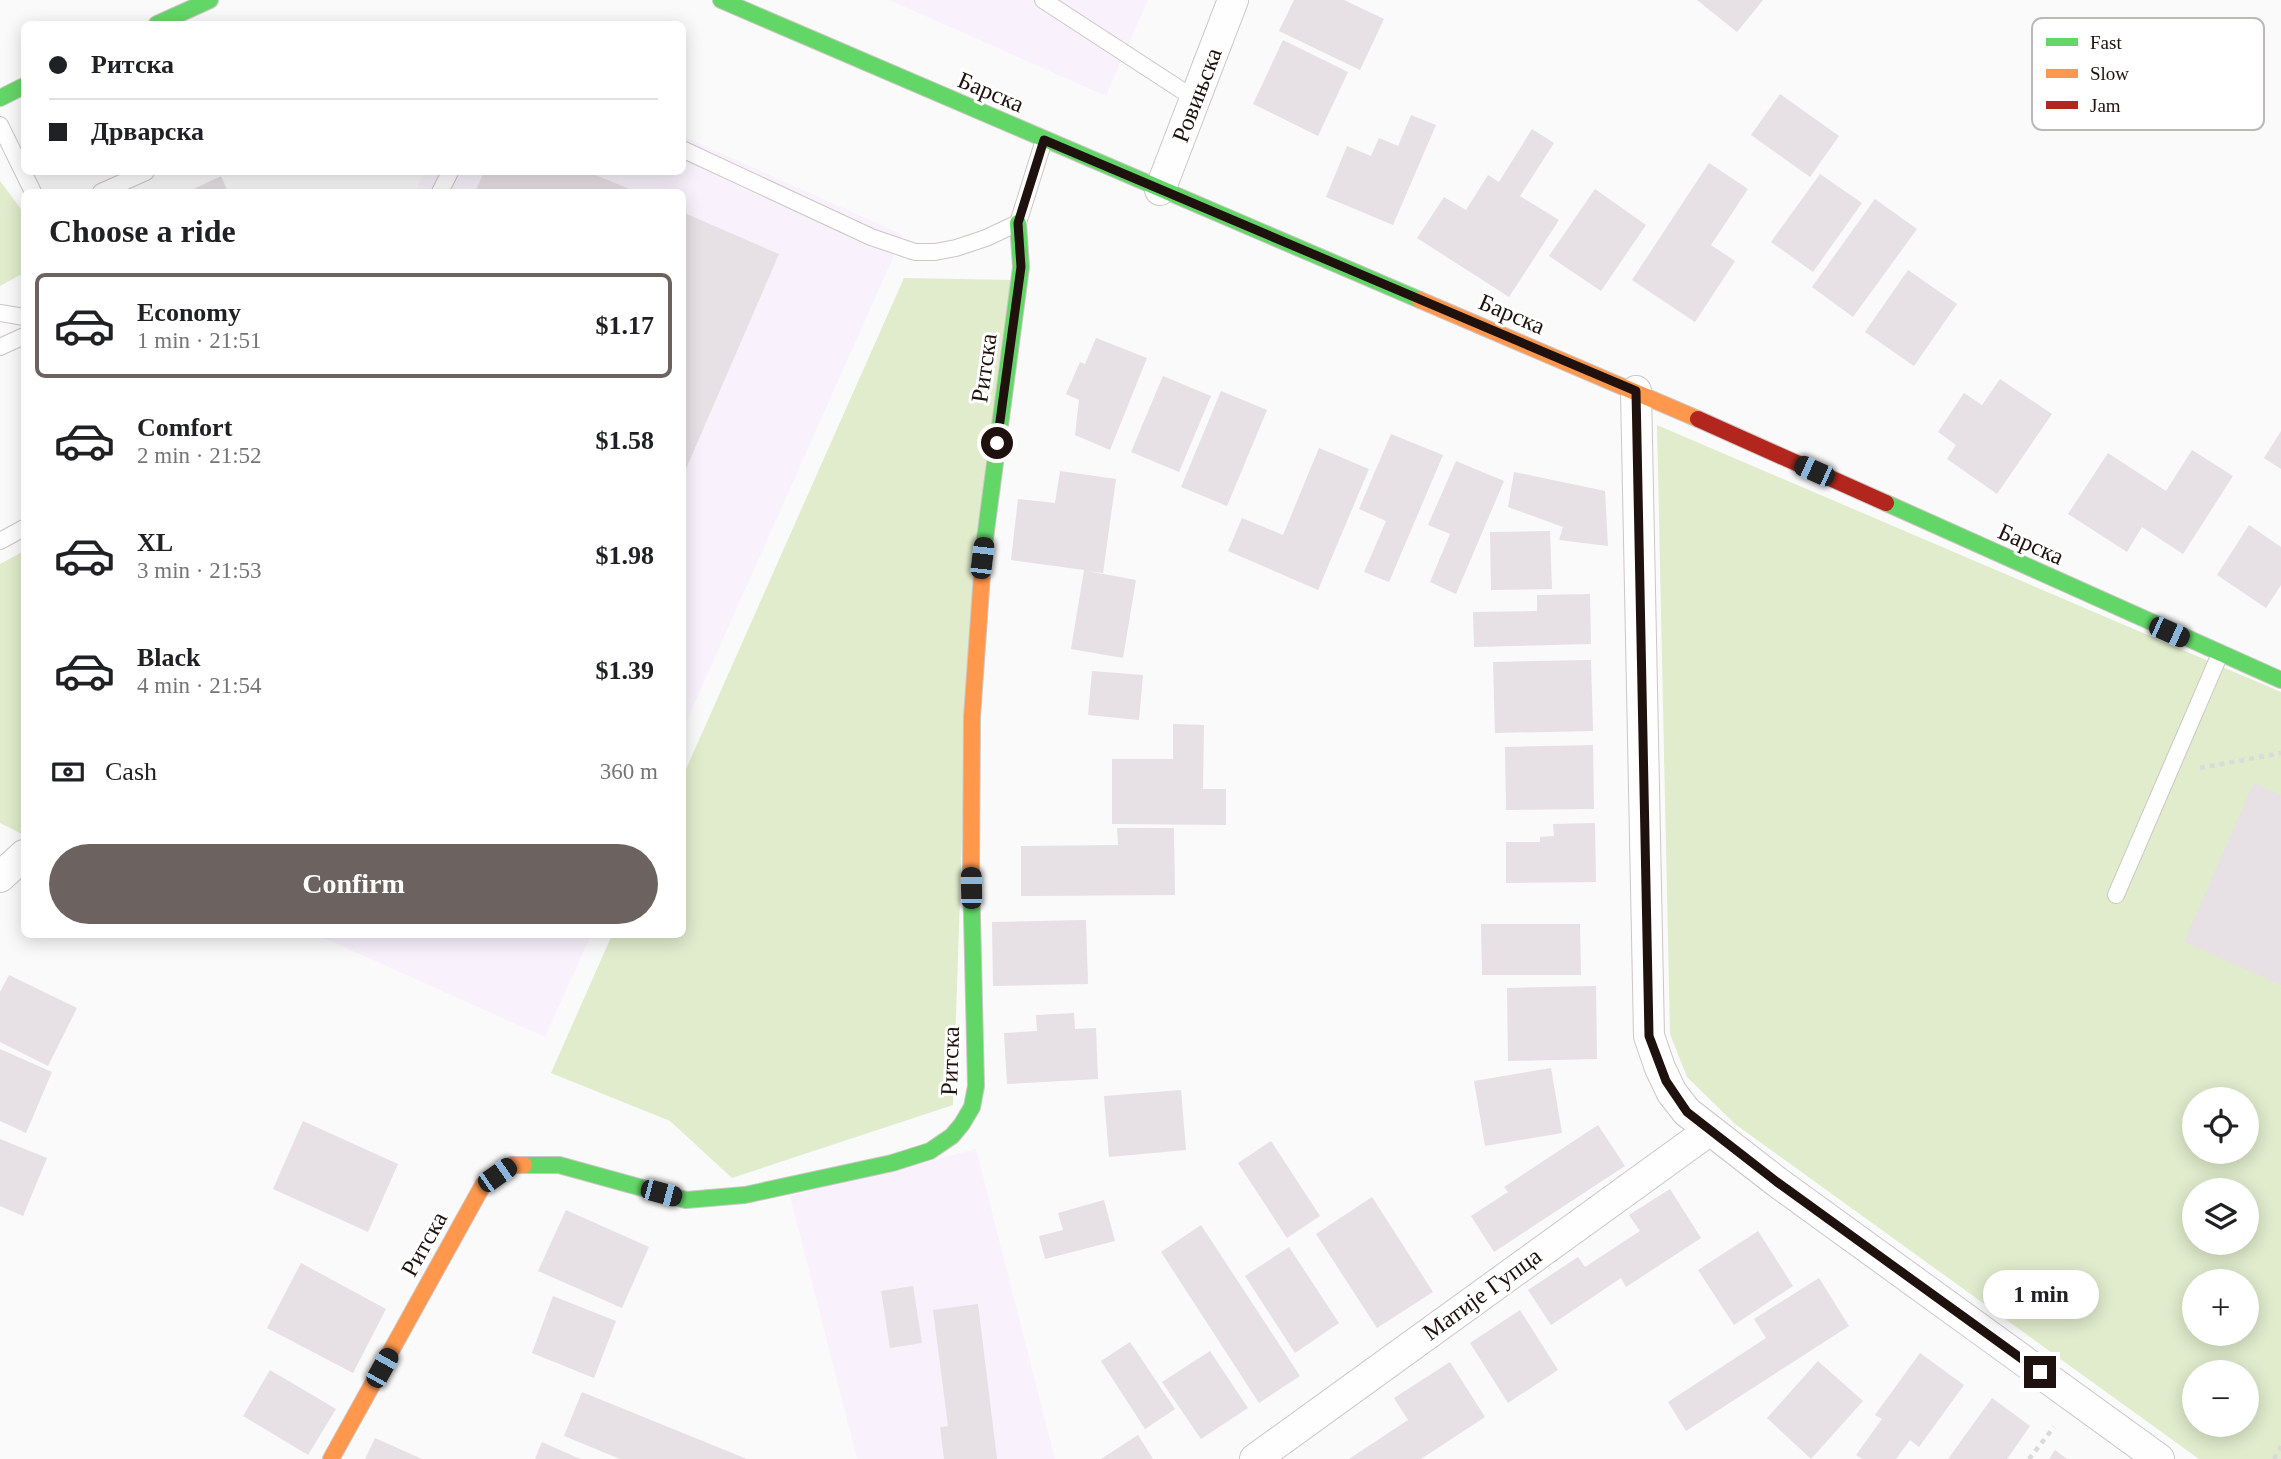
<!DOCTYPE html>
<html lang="en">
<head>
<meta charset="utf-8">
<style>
  body { margin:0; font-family:"Times New Roman",serif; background:#f6f6f6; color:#202124; height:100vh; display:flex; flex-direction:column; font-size:26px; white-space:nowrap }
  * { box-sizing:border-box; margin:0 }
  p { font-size:23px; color:#757577 }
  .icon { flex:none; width:38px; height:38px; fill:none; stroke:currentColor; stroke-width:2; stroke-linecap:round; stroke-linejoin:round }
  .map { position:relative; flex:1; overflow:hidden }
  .sheet { position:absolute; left:21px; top:189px; width:665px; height:749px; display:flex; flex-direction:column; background:#fff; border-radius:10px; box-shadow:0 4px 18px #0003 }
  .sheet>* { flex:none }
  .banner { position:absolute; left:21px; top:21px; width:665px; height:154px; border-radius:10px; box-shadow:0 4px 18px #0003; display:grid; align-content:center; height:154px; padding:0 28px; background:#fff }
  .controls { position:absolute; left:2182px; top:1087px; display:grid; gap:14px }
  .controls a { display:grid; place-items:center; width:77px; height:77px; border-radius:50%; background:#fff; box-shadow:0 4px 18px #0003; font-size:35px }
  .end { position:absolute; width:32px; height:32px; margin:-16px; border:9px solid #1f120e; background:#fff; box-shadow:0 0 0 4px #fff }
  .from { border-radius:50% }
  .bubble { position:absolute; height:49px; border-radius:24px; background:#fff; box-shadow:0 4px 18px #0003; font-size:23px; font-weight:700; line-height:49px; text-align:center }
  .car { position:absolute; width:21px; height:42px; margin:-21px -10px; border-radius:9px; box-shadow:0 0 5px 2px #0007; background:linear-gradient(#222 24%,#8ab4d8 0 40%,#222 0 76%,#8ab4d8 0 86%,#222 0) }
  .banner b { display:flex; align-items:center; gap:24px; height:66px; font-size:26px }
  .banner b+b { border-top:2px solid #e0e0e0 }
  .banner i { width:18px; height:18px; background:#202124 }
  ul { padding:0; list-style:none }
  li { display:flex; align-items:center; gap:21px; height:105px; margin:0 14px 10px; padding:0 14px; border:4px solid transparent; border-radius:10px }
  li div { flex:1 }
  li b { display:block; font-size:26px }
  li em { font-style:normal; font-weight:700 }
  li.selected { border-color:#6c6361 }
  li>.icon { width:63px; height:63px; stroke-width:1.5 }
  h2 { padding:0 28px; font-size:32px; line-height:84px }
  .pay { display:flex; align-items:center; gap:18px; height:77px; padding:0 28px; font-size:26px }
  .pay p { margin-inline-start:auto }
  .button { display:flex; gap:14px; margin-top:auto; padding:14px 28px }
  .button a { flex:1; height:80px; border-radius:42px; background:#6c6361; color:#fff; font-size:28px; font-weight:700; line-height:80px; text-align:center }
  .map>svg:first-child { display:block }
</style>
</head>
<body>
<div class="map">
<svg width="2281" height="1459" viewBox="0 0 2281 1459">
  <rect width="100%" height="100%" fill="#fafafa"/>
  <g fill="#f9f2fc">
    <path d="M889 0H1148L1106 96Z"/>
    <path d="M683 136 903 235 683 729 682 192H415L424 172H682Z"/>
    <path d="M317 935H591L545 1037Z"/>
    <path d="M976 1149 1055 1459H857L790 1196Z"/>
  </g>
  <g fill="#e0eccc" fill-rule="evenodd">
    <path d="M0 181 24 213 22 274 0 286Z"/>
    <path d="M904 278 1014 280 962 838 953 1105 732 1178 670 1121 551 1073 612 935 682 934 683 776Z"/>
    <path d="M1657 425 2281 692V1459H2199L1735 1124 1687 1077 1670 1034ZM2194 1099H2247V1152H2194ZM2194 1190H2247V1242H2194ZM2194 1281H2247V1334H2194ZM2194 1372H2247V1424H2194Z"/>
    <path d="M24 551V835L0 823V564Z"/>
  </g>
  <g fill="#e7e0e4">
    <path d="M1294 0H1344L1384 19 1360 70 1279 31Z"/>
    <path d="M1697 0H1763L1737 32Z"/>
    <path d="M1283 40 1348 72 1318 136 1253 104Z"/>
    <path d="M1780 94 1839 136 1810 177 1751 135Z"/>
    <path d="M1411 115 1436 125 1393 225 1326 197 1347 146 1371 156 1379 138 1398 146Z"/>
    <path d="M1532 129 1554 143 1520 196 1559 220 1509 297 1417 238 1444 197 1466 210 1488 175 1499 182Z"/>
    <path d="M1709 163 1748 189 1711 245 1735 261 1695 322 1632 280Z"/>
    <path d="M484 172H594L593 174 637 192H475Z"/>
    <path d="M1820 174 1862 203 1813 272 1771 242Z"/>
    <path d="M221 176 228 192H187Z"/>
    <path d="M1595 189 1646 225 1601 291 1549 256Z"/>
    <path d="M1875 199 1917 229 1853 317 1812 287Z"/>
    <path d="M682 212 779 254 682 478Z"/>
    <path d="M1908 270 1957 304 1914 366 1865 332Z"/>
    <path d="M1096 338 1147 358 1110 450 1075 435 1079 400 1066 394 1080 362 1085 364Z"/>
    <path d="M1163 376 1211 396 1179 472 1131 452Z"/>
    <path d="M2000 379 2052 414 1997 494 1947 459 1956 445 1938 432 1964 393 1982 405Z"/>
    <path d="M1221 391 1267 410 1227 506 1181 487Z"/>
    <path d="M2281 431V469L2264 458Z"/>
    <path d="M1391 434 1443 455 1389 582 1364 572 1386 521 1359 509Z"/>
    <path d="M1319 448 1369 469 1318 590 1228 551 1242 518 1283 535Z"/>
    <path d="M2192 450 2233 476 2183 554 2142 527 2127 552 2068 514 2108 453 2166 491Z"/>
    <path d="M1456 461 1504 481 1456 594 1430 582 1450 534 1428 525Z"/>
    <path d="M1060 471 1116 479 1103 573 1087 571 1136 580 1123 658 1071 649 1084 570 1011 560 1018 499 1055 503Z"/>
    <path d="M1514 472 1605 491 1608 546 1559 540 1563 527 1508 507Z"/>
    <path d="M2249 525 2281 547V585L2266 608 2217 575Z"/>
    <path d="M1550 531 1552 589 1491 590 1490 532Z"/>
    <path d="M1590 594 1591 644 1474 647 1473 612 1537 611V595Z"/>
    <path d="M1591 660 1593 731 1495 733 1493 662Z"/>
    <path d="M1092 671 1143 675 1139 720 1088 715Z"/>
    <path d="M1173 724 1204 725 1203 789H1226V825L1112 824V759H1173Z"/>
    <path d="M1593 745 1594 809 1506 810 1505 747Z"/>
    <path d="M2254 783 2281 795V985L2184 942Z"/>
    <path d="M1595 823 1596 882 1506 883V842H1540V837L1554 836 1553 824Z"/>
    <path d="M1117 828H1174L1175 895 1021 896V846L1118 845Z"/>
    <path d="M1086 920 1088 984 993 986 992 922Z"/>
    <path d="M1481 924H1580L1581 975H1482Z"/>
    <path d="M9 975 77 1008 48 1066 0 1042V992Z"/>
    <path d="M1596 986 1597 1059 1508 1061 1507 988Z"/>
    <path d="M1074 1013 1075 1029 1096 1028 1098 1079 1007 1084 1004 1033 1037 1031 1036 1015Z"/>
    <path d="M0 1049 52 1072 26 1133 0 1121Z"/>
    <path d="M1551 1068 1562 1133 1485 1146 1474 1081Z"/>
    <path d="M1181 1090 1186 1150 1109 1157 1104 1096Z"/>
    <path d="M303 1121 398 1164 368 1232 273 1189Z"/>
    <path d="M1598 1125 1625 1166 1494 1252 1471 1216 1508 1192 1504 1187Z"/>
    <path d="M0 1139 47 1158 23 1216 0 1206Z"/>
    <path d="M1271 1141 1320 1216 1287 1238 1238 1163Z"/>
    <path d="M1670 1189 1701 1238 1626 1287 1621 1278 1551 1325 1528 1290 1578 1257 1585 1267 1640 1231 1629 1215Z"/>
    <path d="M1372 1197 1433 1292 1377 1328 1316 1234Z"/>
    <path d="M1104 1200 1115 1241 1045 1259 1039 1236 1063 1230 1058 1213Z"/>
    <path d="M566 1210 649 1247 622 1308 538 1271Z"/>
    <path d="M1201 1225 1300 1376 1259 1403 1161 1252Z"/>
    <path d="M1758 1231 1793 1286 1734 1325 1698 1270Z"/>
    <path d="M1289 1247 1339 1323 1295 1353 1245 1276Z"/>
    <path d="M301 1263 386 1309 353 1373 267 1328Z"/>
    <path d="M1819 1278 1849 1326 1686 1431 1668 1402 1766 1338 1754 1319Z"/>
    <path d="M913 1286 922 1343 890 1348 881 1291Z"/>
    <path d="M553 1296 616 1321 594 1378 532 1353Z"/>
    <path d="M978 1304 997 1459H944L940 1427 948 1426 933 1310Z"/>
    <path d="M1520 1310 1558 1370 1508 1403 1470 1343Z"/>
    <path d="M1130 1342 1175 1409 1145 1429 1101 1361Z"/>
    <path d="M1210 1351 1248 1408 1201 1439 1162 1382Z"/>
    <path d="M1920 1353 1964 1385 1919 1447 1910 1440 1896 1459H1862L1856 1455 1882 1419 1875 1415Z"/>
    <path d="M1818 1361 1863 1401 1811 1459 1767 1418Z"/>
    <path d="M1450 1362 1485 1417 1421 1459H1349L1408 1420 1394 1398Z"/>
    <path d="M270 1370 336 1409 308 1455 243 1416Z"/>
    <path d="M582 1392 747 1459H620L564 1436Z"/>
    <path d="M1992 1398 2030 1426 2007 1459H1948Z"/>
    <path d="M1138 1435 1153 1459H1101Z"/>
    <path d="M375 1438 422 1459H365Z"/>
    <path d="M542 1442 580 1459H535Z"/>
    <path d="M2055 1450 2067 1459H2049Z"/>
  </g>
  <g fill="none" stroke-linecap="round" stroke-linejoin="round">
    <defs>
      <g id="lane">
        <path d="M1043 0 1195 99"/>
        <path d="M0 125 33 192"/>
        <path d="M682 149 871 237 915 252H935L956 248 986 238 1018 223 1044 140"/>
        <path d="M101 192 146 172"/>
        <path d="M440 192 450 172"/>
        <path d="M0 313 24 317"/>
        <path d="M0 347 24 336"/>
        <path d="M0 541 24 528"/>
        <path d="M2116 895 2220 654"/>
      </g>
      <g id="street">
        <path d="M1160 190 1233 0"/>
        <path d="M1636 391 1649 1036 1660 1068 1672 1093 1687 1112 1777 1182 2159 1459"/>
        <path d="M0 877 24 855"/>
        <path d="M1255 1459 1710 1130"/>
      </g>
      <g id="fast">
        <path d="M721 0 1420 300"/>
        <path d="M157 24 210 0"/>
        <path d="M0 98 24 86"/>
        <path d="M1886 503 2281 680"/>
        <path d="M984 546 1021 267 1018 223"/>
        <path d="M524 1165H559L686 1200 745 1195 892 1163 930 1151 952 1136 962 1124 972 1107 976 1086 971 874"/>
      </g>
      <g id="slow">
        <path d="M1420 300 1698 419"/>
        <path d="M971 874 972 717 984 546"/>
        <path d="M331 1459 483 1185 512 1165H524"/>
      </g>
      <path id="jam" d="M1698 419 1886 503"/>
    </defs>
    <use href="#lane" stroke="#cdc6c4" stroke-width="18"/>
    <use href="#street" stroke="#cdc6c4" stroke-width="32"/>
    <use href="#fast" stroke="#cdc6c4" stroke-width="18"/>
    <use href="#slow" stroke="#cdc6c4" stroke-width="18"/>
    <use href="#jam" stroke="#cdc6c4" stroke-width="18"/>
    <g stroke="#dbdada" stroke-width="4.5" stroke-dasharray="5 5" stroke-linecap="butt">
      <path d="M2200 768 2281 753"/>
      <path d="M2029 1459 2054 1427"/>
      <path d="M2274 1459 2281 1446"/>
    </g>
    <use href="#lane" stroke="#fefefe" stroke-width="16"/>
    <use href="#street" stroke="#fefefe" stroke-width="30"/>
    <use href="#fast" stroke="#63d668" stroke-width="16"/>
    <use href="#slow" stroke="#ff974d" stroke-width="16"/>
    <use href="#jam" stroke="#b3261e" stroke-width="16"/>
  </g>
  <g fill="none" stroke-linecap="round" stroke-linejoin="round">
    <path stroke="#1f120e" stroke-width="9" d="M997 443 1021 267 1018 223 1044 140 1636 391 1649 1036 1666 1081 1687 1112 1777 1182 2040 1372"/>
  </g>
  <g text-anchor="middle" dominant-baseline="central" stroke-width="6" stroke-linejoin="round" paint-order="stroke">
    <g font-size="24" fill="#1f120e" stroke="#fff">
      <text transform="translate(991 92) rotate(23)">Барска</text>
      <text transform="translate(1197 95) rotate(-69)">Ровињска</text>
      <text transform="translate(1512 314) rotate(23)">Барска</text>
      <text transform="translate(984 368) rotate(-82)">Ритска</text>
      <text transform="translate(2031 544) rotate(24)">Барска</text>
      <text transform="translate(950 1061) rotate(-88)">Ритска</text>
      <text transform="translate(424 1244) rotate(-61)">Ритска</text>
      <text transform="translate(1482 1294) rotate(-36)">Матије Гупца</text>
    </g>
  </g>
  <rect x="2032" y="18" width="232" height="112" rx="10" fill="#fff" stroke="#bcb8b7" stroke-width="2"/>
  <rect x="2046" y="38" width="32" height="8" fill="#63d668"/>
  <rect x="2046" y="69" width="32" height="9" fill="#ff974d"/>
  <rect x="2046" y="101" width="32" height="8" fill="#b3261e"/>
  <g font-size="19" fill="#1f120e">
    <text x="2090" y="49">Fast</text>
    <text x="2090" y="80">Slow</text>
    <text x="2090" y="112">Jam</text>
  </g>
</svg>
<div class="controls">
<a><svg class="icon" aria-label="locate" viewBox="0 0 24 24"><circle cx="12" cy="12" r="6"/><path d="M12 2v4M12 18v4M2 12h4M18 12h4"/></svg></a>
<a><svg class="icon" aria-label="layers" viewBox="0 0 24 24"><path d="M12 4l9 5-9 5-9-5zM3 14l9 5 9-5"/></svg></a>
<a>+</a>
<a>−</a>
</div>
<i class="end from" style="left:997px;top:443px"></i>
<i class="end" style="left:2040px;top:1372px"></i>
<div class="bubble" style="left:1983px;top:1270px;width:116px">1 min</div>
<i class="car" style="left:1814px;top:471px;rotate:294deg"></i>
<i class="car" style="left:982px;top:558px;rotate:7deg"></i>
<i class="car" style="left:2169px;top:632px;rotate:114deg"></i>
<i class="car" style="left:971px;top:888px;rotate:359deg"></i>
<i class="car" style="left:497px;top:1175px;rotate:55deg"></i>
<i class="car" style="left:661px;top:1193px;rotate:105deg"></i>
<i class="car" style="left:382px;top:1368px;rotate:29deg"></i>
<div class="banner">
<b><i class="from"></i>Ритска</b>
<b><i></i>Дрварска</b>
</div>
<section class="sheet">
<h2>Choose a ride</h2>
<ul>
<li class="selected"><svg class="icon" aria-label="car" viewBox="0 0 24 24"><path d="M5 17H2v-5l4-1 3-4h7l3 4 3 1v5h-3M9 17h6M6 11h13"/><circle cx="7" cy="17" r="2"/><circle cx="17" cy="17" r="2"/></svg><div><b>Economy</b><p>1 min · 21:51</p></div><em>$1.17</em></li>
<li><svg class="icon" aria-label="car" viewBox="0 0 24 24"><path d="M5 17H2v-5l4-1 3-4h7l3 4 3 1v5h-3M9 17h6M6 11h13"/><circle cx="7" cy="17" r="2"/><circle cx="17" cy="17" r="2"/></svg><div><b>Comfort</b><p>2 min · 21:52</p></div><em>$1.58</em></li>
<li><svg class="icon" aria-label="car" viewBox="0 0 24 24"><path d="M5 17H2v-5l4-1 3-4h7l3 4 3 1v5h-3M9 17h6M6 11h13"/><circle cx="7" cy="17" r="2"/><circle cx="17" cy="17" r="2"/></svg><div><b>XL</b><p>3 min · 21:53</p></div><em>$1.98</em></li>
<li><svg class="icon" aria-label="car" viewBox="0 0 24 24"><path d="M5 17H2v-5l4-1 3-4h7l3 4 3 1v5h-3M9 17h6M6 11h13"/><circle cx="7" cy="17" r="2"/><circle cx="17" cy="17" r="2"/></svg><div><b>Black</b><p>4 min · 21:54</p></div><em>$1.39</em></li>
</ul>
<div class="pay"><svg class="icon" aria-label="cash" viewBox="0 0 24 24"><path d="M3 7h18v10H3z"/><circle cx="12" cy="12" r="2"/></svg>Cash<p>360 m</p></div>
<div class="button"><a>Confirm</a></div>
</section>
</div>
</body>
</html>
